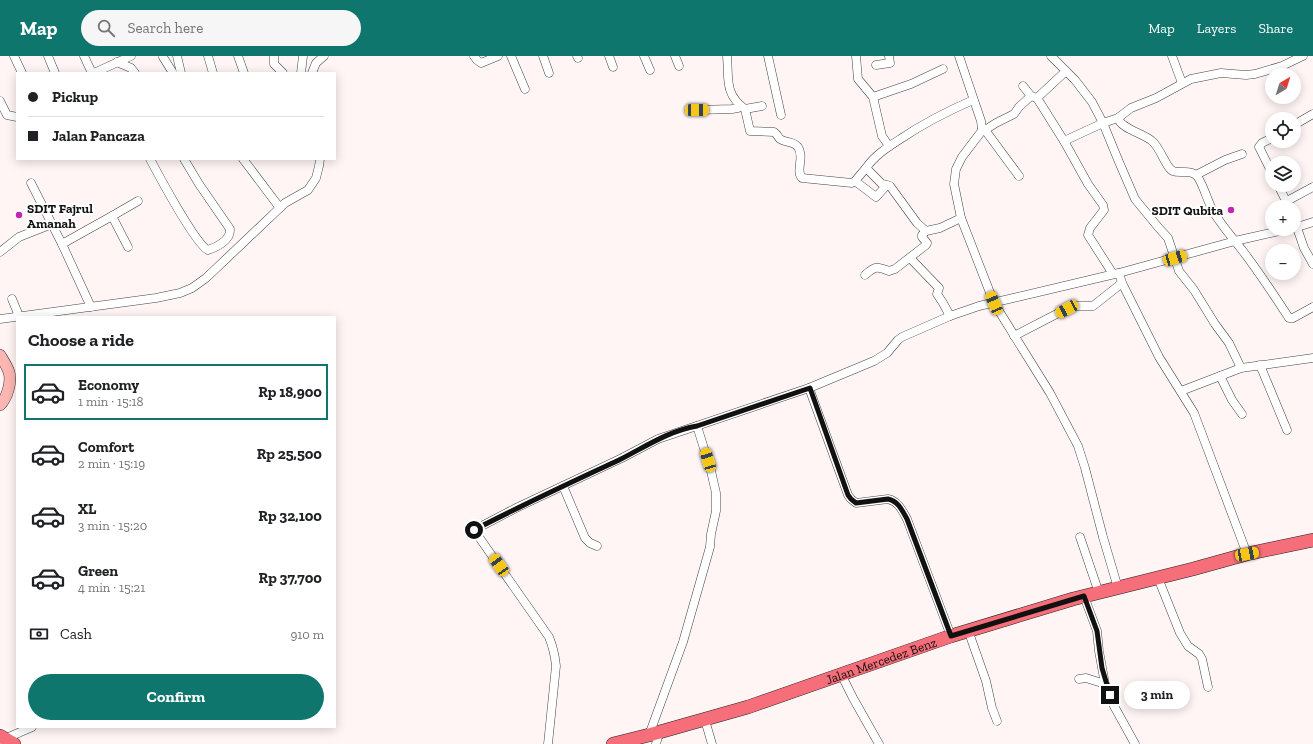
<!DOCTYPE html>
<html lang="en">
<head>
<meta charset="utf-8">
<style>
  body { margin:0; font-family:"Zilla Slab",serif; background:#f6f6f6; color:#202124; height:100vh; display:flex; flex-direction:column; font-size:15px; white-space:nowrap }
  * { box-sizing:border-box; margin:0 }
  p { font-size:13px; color:#757577 }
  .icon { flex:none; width:22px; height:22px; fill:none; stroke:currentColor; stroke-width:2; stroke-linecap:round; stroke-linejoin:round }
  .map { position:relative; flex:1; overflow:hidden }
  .drawer { position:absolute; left:16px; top:260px; width:320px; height:412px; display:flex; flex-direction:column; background:#fff; border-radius:0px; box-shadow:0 2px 10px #0003 }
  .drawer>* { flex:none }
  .banner { position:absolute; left:16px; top:16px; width:320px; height:88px; border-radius:0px; box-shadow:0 2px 10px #0003; display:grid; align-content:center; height:88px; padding:0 12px; background:#fff }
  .needle { width:26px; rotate:38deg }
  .tools { position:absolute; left:1265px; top:12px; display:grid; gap:8px }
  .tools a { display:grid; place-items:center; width:36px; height:36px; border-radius:50%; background:#fff; box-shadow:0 2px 10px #0003; font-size:20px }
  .end { position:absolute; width:18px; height:18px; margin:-9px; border:5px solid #111; background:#fff; box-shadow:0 0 0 2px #fff }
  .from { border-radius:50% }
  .bubble { position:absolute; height:28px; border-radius:14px; background:#fff; box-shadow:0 2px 10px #0003; font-size:13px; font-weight:700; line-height:28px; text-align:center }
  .car { position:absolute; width:12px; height:24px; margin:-12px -6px; border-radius:5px; box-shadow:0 0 3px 1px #0007; background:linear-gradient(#f5c518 24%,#345 0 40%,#f5c518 0 76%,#345 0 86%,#f5c518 0) }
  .banner b { display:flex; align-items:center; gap:14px; height:38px; font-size:15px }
  .banner b+b { border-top:1px solid #e0e0e0 }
  .banner i { width:10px; height:10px; background:#202124 }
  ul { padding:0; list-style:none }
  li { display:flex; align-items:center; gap:12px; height:56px; margin:0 8px 6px; padding:0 4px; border:2px solid transparent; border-radius:0px }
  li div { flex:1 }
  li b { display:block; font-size:15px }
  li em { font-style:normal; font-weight:700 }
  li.selected { border-color:#0f766e }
  li>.icon { width:36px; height:36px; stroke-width:1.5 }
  h2 { padding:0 12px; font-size:18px; line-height:48px }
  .pay { display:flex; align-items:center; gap:10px; height:44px; padding:0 12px; font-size:15px }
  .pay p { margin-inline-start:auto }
  .action { display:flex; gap:8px; margin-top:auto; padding:8px 12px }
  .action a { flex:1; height:46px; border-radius:24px; background:#0f766e; color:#fff; font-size:16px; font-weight:700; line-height:46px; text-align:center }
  header { display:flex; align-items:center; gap:24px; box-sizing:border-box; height:56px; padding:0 20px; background:#0f766e; color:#fff }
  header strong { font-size:19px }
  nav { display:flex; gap:22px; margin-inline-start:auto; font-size:14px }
  .search { width:280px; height:36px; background:#f6f6f6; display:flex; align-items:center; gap:10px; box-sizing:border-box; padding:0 14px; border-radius:22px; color:#757577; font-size:15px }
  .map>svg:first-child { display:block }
</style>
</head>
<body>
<header>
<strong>Map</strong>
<div class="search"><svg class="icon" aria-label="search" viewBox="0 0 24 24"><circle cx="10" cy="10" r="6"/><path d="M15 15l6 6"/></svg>Search here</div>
<nav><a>Map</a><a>Layers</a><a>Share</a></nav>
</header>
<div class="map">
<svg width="1313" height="688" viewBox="0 0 1313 688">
  <rect width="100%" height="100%" fill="#fff5f5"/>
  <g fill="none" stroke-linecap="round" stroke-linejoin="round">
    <defs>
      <g id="street">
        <path d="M14 0 22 17"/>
        <path d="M48 0 55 17"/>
        <path d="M84 0 92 17"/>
        <path d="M177 0 181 17"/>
        <path d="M208 0 213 17"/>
        <path d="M238 0 244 17"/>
        <path d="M274 0V8L283 17"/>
        <path d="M474 0 477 4 481 7 498 0"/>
        <path d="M511 0 525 33"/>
        <path d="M543 0 549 17"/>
        <path d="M577 0 578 2"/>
        <path d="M609 0 613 11"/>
        <path d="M644 0 650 14"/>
        <path d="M675 0 679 10"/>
        <path d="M727 0C729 22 724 38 745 53L762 50"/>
        <path d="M768 0 781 59"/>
        <path d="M856 0 858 23 873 41 882 80 889 90"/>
        <path d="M959 0 981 65 982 73 981 76 962 101 956 113 954 128 961 162 994 247 1050 337 1078 390 1085 412 1103 481 1118 532"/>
        <path d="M1051 0 1075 24 1092 46 1103 67 1119 106 1135 143 1158 171 1168 182 1179 215 1194 234 1215 268 1229 287 1241 312"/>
        <path d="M1172 0 1182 27"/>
        <path d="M1303 0 1282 10 1255 18 1246 19 1221 17 1191 23 1156 42 1131 52 1118 62C1121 73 1143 77 1152 85 1160 91 1166 112 1173 115 1180 118 1189 113 1196 119 1202 124 1208 147 1213 155 1221 169 1232 181 1242 194 1259 216 1274 239 1289 262H1293L1313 251"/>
        <path d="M163 1 173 17"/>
        <path d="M117 6 131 12 135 17"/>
        <path d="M876 9 890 7 889 0"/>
        <path d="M94 17 131 0"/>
        <path d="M301 17 303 0"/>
        <path d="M312 17 316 7 324 0"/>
        <path d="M1023 30 1031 40"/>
        <path d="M873 41 911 28 943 13"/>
        <path d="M1037 42 1064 85 1088 128 1103 149 1104 154 1090 172 1088 179 1113 218"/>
        <path d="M0 45 7 59 17 61"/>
        <path d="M745 53 750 75 774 76C777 78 778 81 780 83 786 87 793 85 798 91 805 101 795 115 802 122L852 127 855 125 866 112 882 128 890 130 917 167 926 175 940 172 961 162"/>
        <path d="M697 54 732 53 738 52 741 50"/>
        <path d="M1294 69 1313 58"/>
        <path d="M982 73 985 74 1019 120"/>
        <path d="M985 74 996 67 1014 58 1019 51 1031 40 1037 42 1066 15"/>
        <path d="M1272 82 1262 87 1259 91 1272 117"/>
        <path d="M1064 85 1103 67 1118 62"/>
        <path d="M150 103C158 118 196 189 208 194 217 191 231 184 230 173L199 128 184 103"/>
        <path d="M243 103 280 152"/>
        <path d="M866 112C875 99 888 91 902 82 924 67 948 55 973 44"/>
        <path d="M1196 119 1225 104 1242 98"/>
        <path d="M855 125 876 141 887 129"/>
        <path d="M31 127 62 188 91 251"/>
        <path d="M1278 129 1289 151"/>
        <path d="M1287 145 1313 131"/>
        <path d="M1294 163 1304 192 1313 208"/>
        <path d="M1294 172 1313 166"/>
        <path d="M62 188 112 160"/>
        <path d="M128 191 112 160 138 145"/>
        <path d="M0 196 19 181 52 168"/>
        <path d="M910 202 939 232 937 238 943 247 950 260"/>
        <path d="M1119 217 1122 227 1159 301 1194 357 1247 498"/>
        <path d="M865 219C875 210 877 210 889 215L895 213 926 189 927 187 922 181V179L926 175"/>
        <path d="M12 243 19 260"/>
        <path d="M0 263 156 242 180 237 192 232 206 222 285 147 308 134 316 122 319 110 320 103"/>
        <path d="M1014 280 1072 250H1093L1122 227"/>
        <path d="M1260 309 1287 374"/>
        <path d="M1220 320 1232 344 1242 358"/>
        <path d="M809 332 848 439 851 443 856 447 888 443C898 445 902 454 907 463L951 580"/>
        <path d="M1181 335 1241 312 1313 302"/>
        <path d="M563 430 585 482 590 487 597 490"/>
        <path d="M1080 481 1099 537"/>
        <path d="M1158 522 1180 577 1188 590 1199 598 1202 603 1208 631"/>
        <path d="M1084 540 1097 575 1099 595 1105 628 1114 650 1135 688"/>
        <path d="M968 574 986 625 992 652 997 665"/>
        <path d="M841 618 853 642 879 688"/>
        <path d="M1079 623 1086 622 1105 628"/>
        <path d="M705 664 712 688"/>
        <path d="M649 679 683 586 710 491 711 478 716 455V437L711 415 697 370"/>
        <path d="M2 684 32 671"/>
        <path d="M548 688 556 610C555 599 553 591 549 581L474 474 518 451 622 402 658 383 809 332 874 305 887 297 898 284 902 281 950 260 979 250 1119 217 1235 185 1288 173"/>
        <path d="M656 688 659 677"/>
      </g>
      <path id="secondary" d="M0 299C3 304 7 310 9 316 12 326 7 342 0 349"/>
      <g id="primary">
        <path d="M0 680 14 688"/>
        <path id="s1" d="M613 688 649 679 748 651 951 580 1073 543 1193 513 1247 498 1313 484"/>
      </g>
    </defs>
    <use href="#street" stroke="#444" stroke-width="9"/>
    <use href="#secondary" stroke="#333" stroke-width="12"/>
    <use href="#primary" stroke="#222" stroke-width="14"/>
    <use href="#street" stroke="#fff" stroke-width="8"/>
    <use href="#secondary" stroke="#fdb6b2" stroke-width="11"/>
    <use href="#primary" stroke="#f66e79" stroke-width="13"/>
  </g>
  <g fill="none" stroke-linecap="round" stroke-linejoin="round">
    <path stroke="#111" stroke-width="5" d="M474 474C522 449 570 427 619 404 645 391 668 375 697 370L810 332 848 439 851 443 856 447 888 443C898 445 902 454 907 463L951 580 1084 540 1097 575 1102 612 1110 639"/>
  </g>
  <g fill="#c029af" stroke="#fff" stroke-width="1.5">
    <circle cx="1231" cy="154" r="4"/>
    <circle cx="19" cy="159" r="4"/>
  </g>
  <g text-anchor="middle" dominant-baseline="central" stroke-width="4" stroke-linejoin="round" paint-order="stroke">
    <g font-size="13" font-weight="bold" fill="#111" stroke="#fff" text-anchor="start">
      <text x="27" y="152">SDIT Fajrul<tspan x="27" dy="15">Amanah</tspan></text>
      <text x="1223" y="154" text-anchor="end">SDIT Qubita</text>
    </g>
    <g font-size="13" fill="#111" stroke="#fff">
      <text stroke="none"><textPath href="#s1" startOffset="281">Jalan Mercedez Benz</textPath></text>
    </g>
  </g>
</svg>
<div class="tools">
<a><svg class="needle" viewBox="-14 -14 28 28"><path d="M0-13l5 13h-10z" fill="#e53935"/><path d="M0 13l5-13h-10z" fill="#757577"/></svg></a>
<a><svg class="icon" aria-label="locate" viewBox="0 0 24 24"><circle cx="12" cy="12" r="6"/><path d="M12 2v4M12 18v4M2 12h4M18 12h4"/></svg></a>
<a><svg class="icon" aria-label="layers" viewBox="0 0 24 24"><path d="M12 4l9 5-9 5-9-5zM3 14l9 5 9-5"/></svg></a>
<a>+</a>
<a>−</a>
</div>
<i class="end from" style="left:474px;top:474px"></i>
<i class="end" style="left:1110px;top:639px"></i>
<div class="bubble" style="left:1124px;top:625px;width:66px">3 min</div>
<i class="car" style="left:697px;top:54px;rotate:89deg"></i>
<i class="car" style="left:1175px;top:202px;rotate:74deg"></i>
<i class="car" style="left:994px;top:247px;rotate:337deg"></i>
<i class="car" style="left:1067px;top:253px;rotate:242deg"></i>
<i class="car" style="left:708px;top:404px;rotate:343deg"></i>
<i class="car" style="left:1247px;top:498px;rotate:79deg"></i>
<i class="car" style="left:499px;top:509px;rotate:325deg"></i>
<div class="banner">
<b><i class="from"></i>Pickup</b>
<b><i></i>Jalan Pancaza</b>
</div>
<section class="drawer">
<h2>Choose a ride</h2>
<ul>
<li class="selected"><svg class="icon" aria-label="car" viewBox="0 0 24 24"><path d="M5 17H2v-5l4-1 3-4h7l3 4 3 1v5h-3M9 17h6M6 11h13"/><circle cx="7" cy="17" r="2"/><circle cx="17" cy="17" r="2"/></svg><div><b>Economy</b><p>1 min · 15:18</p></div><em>Rp 18,900</em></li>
<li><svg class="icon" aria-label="car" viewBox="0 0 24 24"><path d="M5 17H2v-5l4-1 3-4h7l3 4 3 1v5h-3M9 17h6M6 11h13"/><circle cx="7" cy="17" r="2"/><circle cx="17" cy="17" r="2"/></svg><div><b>Comfort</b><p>2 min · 15:19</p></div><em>Rp 25,500</em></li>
<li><svg class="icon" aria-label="car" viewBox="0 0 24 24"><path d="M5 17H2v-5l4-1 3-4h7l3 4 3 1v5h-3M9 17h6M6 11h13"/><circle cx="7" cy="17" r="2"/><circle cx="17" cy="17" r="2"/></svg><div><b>XL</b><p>3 min · 15:20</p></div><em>Rp 32,100</em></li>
<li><svg class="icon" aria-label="car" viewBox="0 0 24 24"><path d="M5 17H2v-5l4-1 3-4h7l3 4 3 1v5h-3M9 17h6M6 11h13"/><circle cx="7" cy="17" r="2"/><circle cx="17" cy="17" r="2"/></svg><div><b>Green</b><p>4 min · 15:21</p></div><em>Rp 37,700</em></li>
</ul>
<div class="pay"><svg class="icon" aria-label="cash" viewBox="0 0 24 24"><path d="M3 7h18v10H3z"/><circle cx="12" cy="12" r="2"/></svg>Cash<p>910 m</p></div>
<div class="action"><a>Confirm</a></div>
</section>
</div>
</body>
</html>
